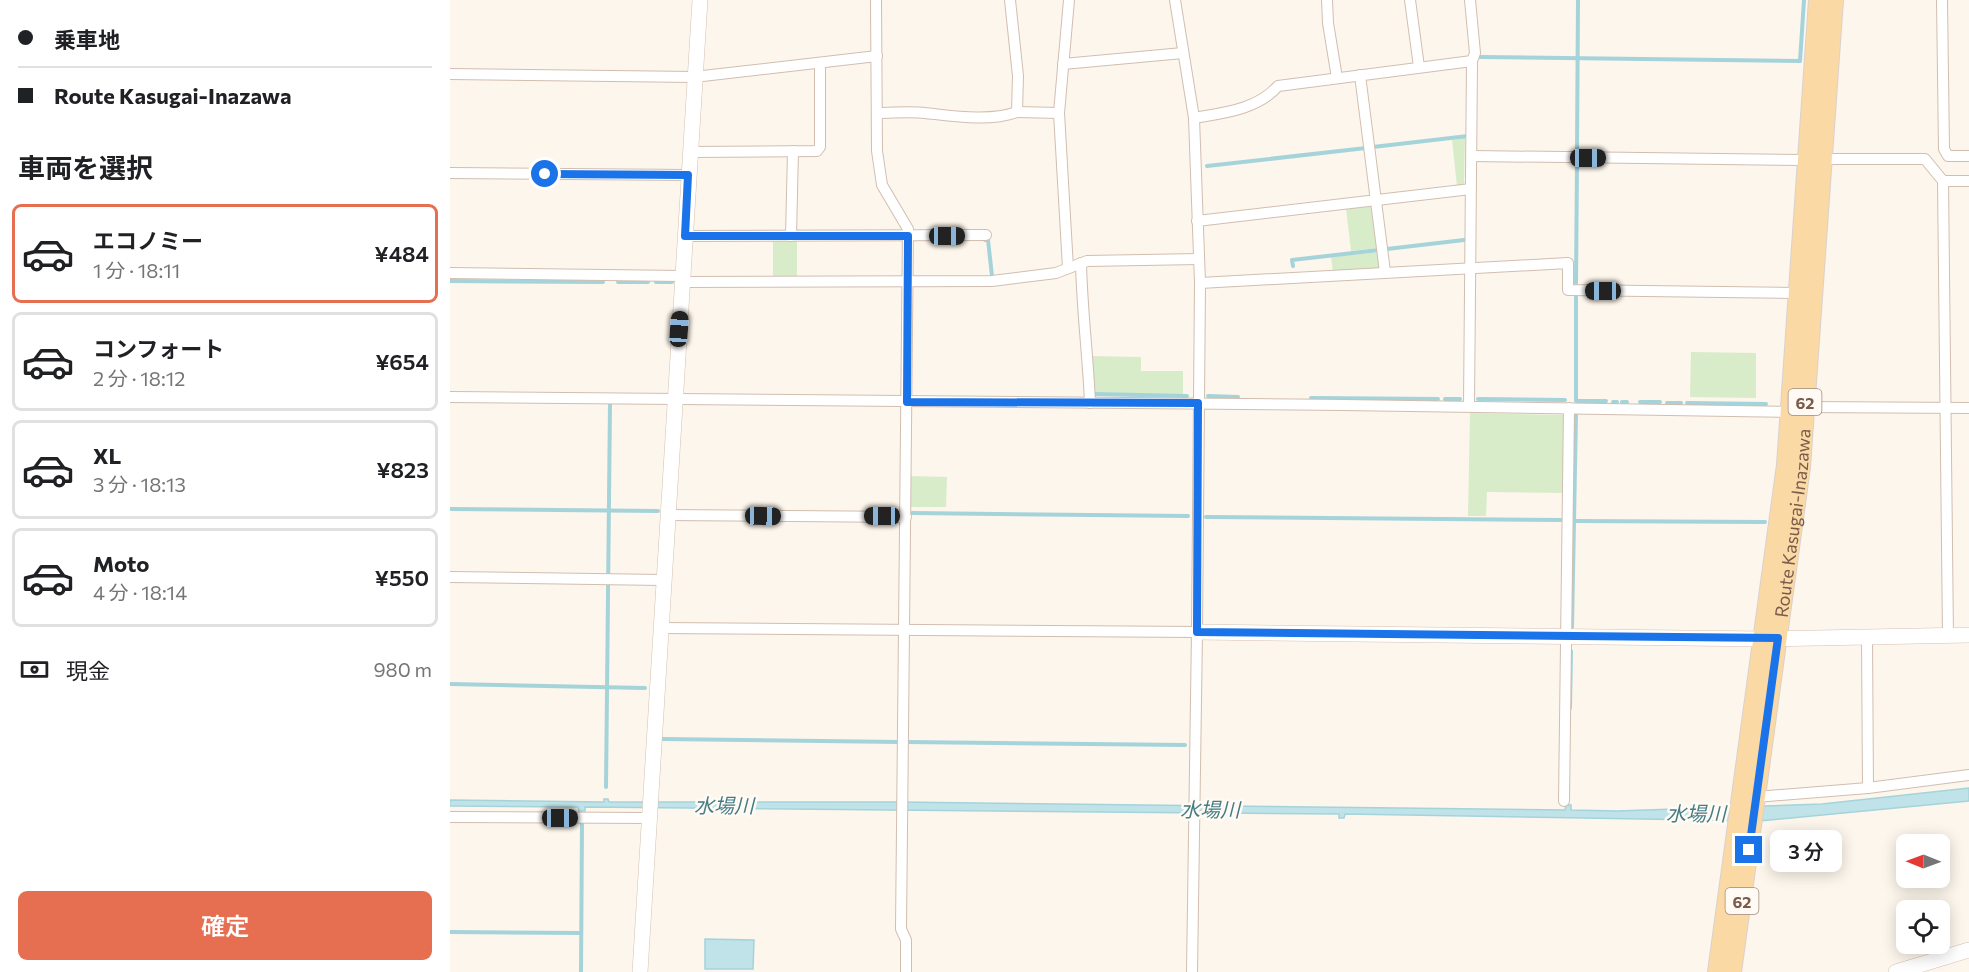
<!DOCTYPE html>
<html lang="ja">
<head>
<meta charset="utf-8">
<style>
  body { margin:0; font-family:Commissioner,"Noto Sans JP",sans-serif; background:#f6f6f6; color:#202124; height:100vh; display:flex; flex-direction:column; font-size:22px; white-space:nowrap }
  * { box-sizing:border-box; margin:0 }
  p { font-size:20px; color:#757577 }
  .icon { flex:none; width:33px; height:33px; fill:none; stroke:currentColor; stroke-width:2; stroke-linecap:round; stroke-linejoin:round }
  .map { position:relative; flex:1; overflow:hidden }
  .side { display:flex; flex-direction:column; background:#fff; width:450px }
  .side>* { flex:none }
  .guide { display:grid; align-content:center; height:132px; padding:0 18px; background:#fff }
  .needle { width:39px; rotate:271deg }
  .controls { position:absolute; left:1446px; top:834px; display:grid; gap:12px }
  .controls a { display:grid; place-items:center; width:54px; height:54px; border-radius:9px; background:#fff; box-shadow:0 3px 15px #0003; font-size:30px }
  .end { position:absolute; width:27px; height:27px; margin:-14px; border:8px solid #1a73e8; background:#fff; box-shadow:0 0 0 3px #fff }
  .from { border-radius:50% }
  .bubble { position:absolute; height:42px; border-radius:9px; background:#fff; box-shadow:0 3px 15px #0003; font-size:20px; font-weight:600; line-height:42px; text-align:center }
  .car { position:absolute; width:18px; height:36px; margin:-18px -9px; border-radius:8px; box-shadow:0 0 4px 2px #0007; background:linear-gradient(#222 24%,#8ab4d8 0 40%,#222 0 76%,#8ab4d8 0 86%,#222 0) }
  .guide b { display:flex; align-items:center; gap:21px; height:57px; font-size:22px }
  .guide b+b { border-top:2px solid #e0e0e0 }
  .guide i { width:15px; height:15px; background:#202124 }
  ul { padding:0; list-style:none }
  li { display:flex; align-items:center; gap:18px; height:99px; margin:0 12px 9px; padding:0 6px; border:3px solid #e0e0e0; border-radius:9px }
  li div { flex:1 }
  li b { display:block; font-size:22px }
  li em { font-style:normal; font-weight:600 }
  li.on { border-color:#e76f51 }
  li>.icon { width:54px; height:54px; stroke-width:1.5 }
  h2 { padding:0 18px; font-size:27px; line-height:72px }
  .pay { display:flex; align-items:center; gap:15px; height:66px; padding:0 18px; font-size:22px }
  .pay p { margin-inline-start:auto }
  .primary-button { display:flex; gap:12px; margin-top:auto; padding:12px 18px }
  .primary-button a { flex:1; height:69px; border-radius:9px; background:#e76f51; color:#fff; font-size:24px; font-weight:600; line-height:69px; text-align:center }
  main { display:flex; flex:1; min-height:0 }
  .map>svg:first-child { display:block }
</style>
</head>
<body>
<main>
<section class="side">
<div class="guide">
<b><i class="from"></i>乗車地</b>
<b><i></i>Route Kasugai-Inazawa</b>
</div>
<h2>車両を選択</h2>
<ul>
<li class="on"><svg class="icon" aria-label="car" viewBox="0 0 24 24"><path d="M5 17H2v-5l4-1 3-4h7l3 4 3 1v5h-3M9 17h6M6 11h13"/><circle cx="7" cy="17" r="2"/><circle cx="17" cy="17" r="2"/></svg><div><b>エコノミー</b><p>1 分 · 18:11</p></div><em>¥484</em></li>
<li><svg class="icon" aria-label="car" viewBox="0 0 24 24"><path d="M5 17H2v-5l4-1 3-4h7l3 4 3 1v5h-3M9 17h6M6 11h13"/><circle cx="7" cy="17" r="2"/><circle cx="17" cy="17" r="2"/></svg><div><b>コンフォート</b><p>2 分 · 18:12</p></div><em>¥654</em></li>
<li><svg class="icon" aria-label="car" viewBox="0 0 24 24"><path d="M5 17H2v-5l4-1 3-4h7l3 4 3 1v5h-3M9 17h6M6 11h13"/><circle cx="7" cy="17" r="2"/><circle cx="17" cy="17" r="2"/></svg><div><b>XL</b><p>3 分 · 18:13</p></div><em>¥823</em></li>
<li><svg class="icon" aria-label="car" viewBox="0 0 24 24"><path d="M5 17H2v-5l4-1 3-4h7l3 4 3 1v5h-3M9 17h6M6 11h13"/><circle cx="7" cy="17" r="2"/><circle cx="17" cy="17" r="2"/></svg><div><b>Moto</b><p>4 分 · 18:14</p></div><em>¥550</em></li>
</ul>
<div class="pay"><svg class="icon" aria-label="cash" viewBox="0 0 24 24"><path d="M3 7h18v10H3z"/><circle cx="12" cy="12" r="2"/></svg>現金<p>980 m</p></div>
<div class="primary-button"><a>確定</a></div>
</section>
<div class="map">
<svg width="1519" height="972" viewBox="0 0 1519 972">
  <rect width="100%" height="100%" fill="#fdf6ec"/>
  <g fill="#d8ecc9">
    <path d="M1015 138 1014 185 1007 186 1002 140Z"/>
    <path d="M921 205 929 248 901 251 896 208Z"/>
    <rect x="323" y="239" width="24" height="38"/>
    <path d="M930 252V269L883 272 881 257Z"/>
    <path d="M1241 352 1306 353V398L1240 397Z"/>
    <path d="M640 356 691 357V371H733V395L643 394Z"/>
    <path d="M1020 413 1115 415 1114 493 1037 492 1036 516H1018Z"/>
    <path d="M459 476 497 477 496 507H461L458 504Z"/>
  </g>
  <g fill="#bfe3e8" stroke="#a5d3da" stroke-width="1.5">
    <path d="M1519 788V801L1310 821 895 814 894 818H889V814L770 813 767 820H762L760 813 135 807V811H129L128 807 0 806V800L154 802V799H158L159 802H449L1115 810 1116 805H1121V810L1166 811 1372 804Z"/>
    <path d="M255 939 304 940 303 969H255Z"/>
  </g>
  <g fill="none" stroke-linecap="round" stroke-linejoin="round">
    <g stroke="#a5d3da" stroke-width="4">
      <path d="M1030 57 1350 61 1354 0"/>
      <path d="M923 147 1018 136"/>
      <path d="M1127 148 1128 0"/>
      <path d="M757 166 916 148"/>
      <path d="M535 240H538L542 276"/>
      <path d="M937 249 1014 240"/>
      <path d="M843 266 842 260 929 250"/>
      <path d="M0 281 153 282"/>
      <path d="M168 282H198"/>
      <path d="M206 282H222"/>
      <path d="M1126 283 1127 164"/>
      <path d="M1126 297V401H1156"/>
      <path d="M643 394 737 396"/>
      <path d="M758 396 788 397"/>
      <path d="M861 398 988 399"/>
      <path d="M995 399H1010"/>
      <path d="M1028 399 1115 400"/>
      <path d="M1163 402H1167"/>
      <path d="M1172 402H1177"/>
      <path d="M1190 402H1210"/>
      <path d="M1217 403H1231"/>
      <path d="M1237 403 1316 404"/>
      <path d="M0 509 208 511"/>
      <path d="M462 513 738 516"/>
      <path d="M756 517 1113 520"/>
      <path d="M1124 521 1315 522"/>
      <path d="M1122 627 1126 415"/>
      <path d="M0 684 195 688"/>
      <path d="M1120 708 1121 651"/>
      <path d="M212 739 449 742"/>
      <path d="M457 742 735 745"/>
      <path d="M156 787 160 404"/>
      <path d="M0 932 131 933"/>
      <path d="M131 972 132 823"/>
    </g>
    <defs>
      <g id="street">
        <path d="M426 0 427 151 432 185 458 229 451 929 456 940V972"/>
        <path d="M725 0 744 118 750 283 747 632 742 972"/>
        <path d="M877 0 878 23 887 78"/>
        <path d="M960 0 969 67"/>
        <path d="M1492 0 1494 149 1498 156H1519"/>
        <path d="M613 64 733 53"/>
        <path d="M0 74 244 77 427 56"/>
        <path d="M910 75 935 272"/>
        <path d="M567 112 609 113"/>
        <path d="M428 113C443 113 460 111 475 113 503 116 540 122 567 112L568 76 560 0"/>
        <path d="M744 118C772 113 807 110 828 86L1022 61"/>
        <path d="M240 152 367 151 370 147V63"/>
        <path d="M1022 156 1357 160"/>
        <path d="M1373 159H1475L1493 181 1498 636"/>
        <path d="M0 173 238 175"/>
        <path d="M1493 181H1519"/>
        <path d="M747 221 1021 189"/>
        <path d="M235 236 536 235"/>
        <path d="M341 236 343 151"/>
        <path d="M631 263C632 310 638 356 640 403"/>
        <path d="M618 268 609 113 619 0"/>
        <path d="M0 273 232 276"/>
        <path d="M232 282 542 281 606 273 637 261 749 259"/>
        <path d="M750 283 1118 263V290L1348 293"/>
        <path d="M0 397 893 405 1340 412"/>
        <path d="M1019 406 1022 61 1025 53 1020 0"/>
        <path d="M1355 407 1519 408"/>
        <path d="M217 515 456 517"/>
        <path d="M0 577 213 580"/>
        <path d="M210 628 747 632"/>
        <path d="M1417 638 1418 788"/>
        <path d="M1306 797 1418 788 1519 775"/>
        <path d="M1114 801 1119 408"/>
        <path d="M0 817 198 818"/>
      </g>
      <g id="secondary">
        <path d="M747 632 1313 639 1519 635"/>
        <path d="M190 972 250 0"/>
        <path d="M1446 972 1519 950"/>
      </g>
      <g id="primary">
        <path d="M1267 972 1336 465 1368 0"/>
        <path id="s1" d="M1282 972 1351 467 1384 0"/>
      </g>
    </defs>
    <use href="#street" stroke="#d1beb0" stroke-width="12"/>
    <use href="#secondary" stroke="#d6c0b0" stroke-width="16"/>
    <use href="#primary" stroke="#dad1cd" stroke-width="20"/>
    <use href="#street" stroke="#fff" stroke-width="10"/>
    <use href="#secondary" stroke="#fff" stroke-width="15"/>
    <use href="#primary" stroke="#fbd9a5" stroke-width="18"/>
  </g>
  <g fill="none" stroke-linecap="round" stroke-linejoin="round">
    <path stroke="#1a73e8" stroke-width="8" d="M95 174 238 175 235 236H458L457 402 748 403 747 632 1328 638 1299 850"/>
  </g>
  <g text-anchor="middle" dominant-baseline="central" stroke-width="5" stroke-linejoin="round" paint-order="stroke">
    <g fill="#fffaf3" stroke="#a28b7f" stroke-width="1.5">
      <rect x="1338.5" y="389" width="33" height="26" rx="4.5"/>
      <rect x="1275.5" y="888" width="33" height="26" rx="4.5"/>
    </g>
    <g font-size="16" font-weight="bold" fill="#7a5c4d">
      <text x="1355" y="402">62</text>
      <text x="1292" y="901">62</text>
    </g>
    <g font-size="18" fill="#7a5c4d" stroke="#fffaf3">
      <text stroke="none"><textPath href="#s1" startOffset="453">Route Kasugai-Inazawa</textPath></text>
    </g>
    <g font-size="20" font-style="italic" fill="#437c86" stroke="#fffaf3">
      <text x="274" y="805">水場川</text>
      <text x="760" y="809">水場川</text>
      <text x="1246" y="813">水場川</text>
    </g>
  </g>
</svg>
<div class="controls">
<a><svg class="needle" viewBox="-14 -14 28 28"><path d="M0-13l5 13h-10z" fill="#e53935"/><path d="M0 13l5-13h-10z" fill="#757577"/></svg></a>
<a><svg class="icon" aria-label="locate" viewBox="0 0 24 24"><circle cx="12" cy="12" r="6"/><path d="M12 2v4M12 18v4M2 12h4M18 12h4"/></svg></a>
</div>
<i class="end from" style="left:95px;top:174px"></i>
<i class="end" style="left:1299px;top:850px"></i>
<div class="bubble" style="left:1320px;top:830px;width:72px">3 分</div>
<i class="car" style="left:1138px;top:158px;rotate:90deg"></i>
<i class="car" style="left:497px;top:236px;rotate:90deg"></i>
<i class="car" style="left:1153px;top:291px;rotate:270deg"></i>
<i class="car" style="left:229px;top:329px;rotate:4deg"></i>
<i class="car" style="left:313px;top:516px;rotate:91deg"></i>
<i class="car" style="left:432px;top:516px;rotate:270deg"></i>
<i class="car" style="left:110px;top:818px;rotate:90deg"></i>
</div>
</main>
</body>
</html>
